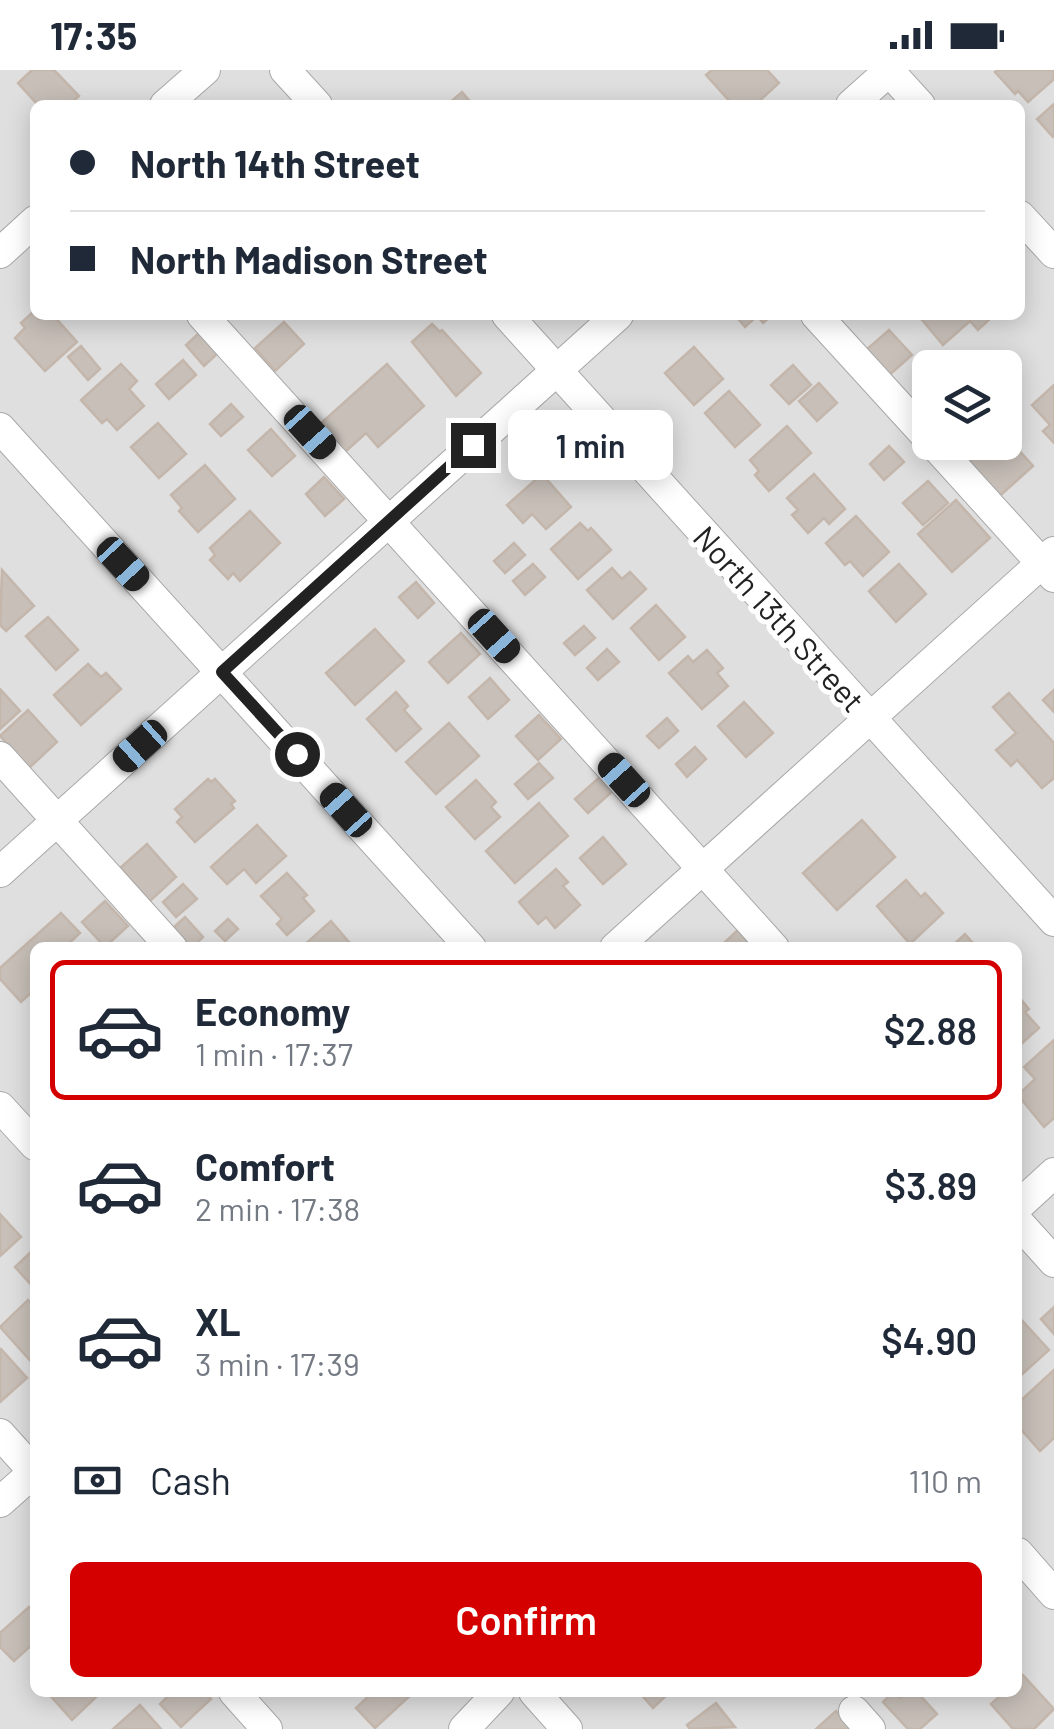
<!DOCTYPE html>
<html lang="en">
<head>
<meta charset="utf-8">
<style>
  body { margin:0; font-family:Barlow,sans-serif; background:#f2f2f3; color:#1f2937; height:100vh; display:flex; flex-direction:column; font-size:38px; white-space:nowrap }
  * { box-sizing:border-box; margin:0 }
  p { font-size:32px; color:#747a83 }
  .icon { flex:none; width:55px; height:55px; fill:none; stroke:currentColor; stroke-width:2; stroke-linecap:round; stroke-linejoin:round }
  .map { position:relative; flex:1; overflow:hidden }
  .side { position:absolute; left:30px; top:872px; width:992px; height:755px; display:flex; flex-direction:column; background:#fff; border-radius:15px; box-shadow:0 5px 25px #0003 }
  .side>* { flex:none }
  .top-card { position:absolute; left:30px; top:30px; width:995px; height:220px; border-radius:15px; box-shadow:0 5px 25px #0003; display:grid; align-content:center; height:220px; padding:0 40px; background:#fff }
  .tools { position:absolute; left:912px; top:280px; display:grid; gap:20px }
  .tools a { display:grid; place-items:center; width:110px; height:110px; border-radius:15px; background:#fff; box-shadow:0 5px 25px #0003; font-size:50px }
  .end { position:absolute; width:45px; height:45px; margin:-22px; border:12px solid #222; background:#fff; box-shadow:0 0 0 5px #fff }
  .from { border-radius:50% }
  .bubble { position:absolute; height:70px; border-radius:15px; background:#fff; box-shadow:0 5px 25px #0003; font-size:32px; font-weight:600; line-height:70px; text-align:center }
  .car { position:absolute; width:30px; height:60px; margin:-30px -15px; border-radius:12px; box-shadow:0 0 8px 2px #0007; background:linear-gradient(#222 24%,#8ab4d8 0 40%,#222 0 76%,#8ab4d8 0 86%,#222 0) }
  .top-card b { display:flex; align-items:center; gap:35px; height:95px; font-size:38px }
  .top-card b+b { border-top:2px solid #e0e1e3 }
  .top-card i { width:25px; height:25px; background:#1f2937 }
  ul { padding:18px 0 0; list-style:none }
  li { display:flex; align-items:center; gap:30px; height:140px; margin:0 20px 15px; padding:0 20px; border:5px solid transparent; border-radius:15px }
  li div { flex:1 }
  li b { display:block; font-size:38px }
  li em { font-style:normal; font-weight:600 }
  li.selected { border-color:#d40000 }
  li>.icon { width:90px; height:90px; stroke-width:1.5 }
  .pay { display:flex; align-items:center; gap:25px; height:110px; padding:0 40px; font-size:38px }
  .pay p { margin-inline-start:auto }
  .button { display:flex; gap:20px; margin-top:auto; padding:20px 40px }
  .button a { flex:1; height:115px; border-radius:15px; background:#d40000; color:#fff; font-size:40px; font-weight:600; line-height:115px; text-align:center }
  .status { display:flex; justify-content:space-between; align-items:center; height:70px; padding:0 50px; background:#fff; direction:ltr }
  .status svg { height:28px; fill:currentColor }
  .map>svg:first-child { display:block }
</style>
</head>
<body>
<div class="status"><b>17:35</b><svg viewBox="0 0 49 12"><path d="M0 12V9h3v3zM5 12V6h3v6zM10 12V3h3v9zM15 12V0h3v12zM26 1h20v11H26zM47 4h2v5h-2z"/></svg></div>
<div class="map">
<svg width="1054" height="1659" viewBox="0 0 1054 1659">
  <rect width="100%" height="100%" fill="#f2efe9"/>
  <path fill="#e0dfdf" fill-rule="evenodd" d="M0 0H1054V1659H0ZM35 35H1020V245H35ZM930 298H1005V372H930ZM35 878H1018V1622H35Z"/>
  <g fill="#c7bfb8" stroke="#c4b6ab" stroke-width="2.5">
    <path d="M32 0H54L79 26 69 35H38L18 13Z"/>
    <path d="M712 0H767L779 13 755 35H733L706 5Z"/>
    <path d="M998 0H1054V9L1028 32 1018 21 1015 24 995 2Z"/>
    <path d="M462 22 473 35H447Z"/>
    <path d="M1054 34V67H1053L1037 49Z"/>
    <path d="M33 242 39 249 44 245H53L77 272 45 301 15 268 25 258 21 253Z"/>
    <path d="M735 245H772L763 253 757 246 745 257Z"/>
    <path d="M918 245H994L978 260 970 251 943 275Z"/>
    <path d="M284 252 304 274 275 301 255 278Z"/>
    <path d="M432 254 440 262 442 260 481 303 456 326 412 272Z"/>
    <path d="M889 260 912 285 886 308 864 282Z"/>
    <path d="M199 263 217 284 204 296 186 275Z"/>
    <path d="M81 276 100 299 88 310 68 287Z"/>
    <path d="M694 277 723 309 694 335 665 303Z"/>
    <path d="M183 290 196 305 169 329 156 314Z"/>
    <path d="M121 294 137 311 129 319 144 336 117 360 107 349 102 353 81 330Z"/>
    <path d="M387 294 424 336 378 377 366 363 345 382 320 354Z"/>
    <path d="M793 295 811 315 789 334 771 315Z"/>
    <path d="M819 313 837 333 817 351 799 331Z"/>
    <path d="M930 315V360L907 335Z"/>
    <path d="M1054 315V373L1043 361 1050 355 1032 335Z"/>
    <path d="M729 321 760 355 735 377 705 343Z"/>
    <path d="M231 334 243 347 221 366 210 354Z"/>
    <path d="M158 353 186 384 159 408 131 377Z"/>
    <path d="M787 356 811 383 769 421 755 405 759 401 750 390Z"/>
    <path d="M271 359 295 386 272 406 248 380Z"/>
    <path d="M1005 365 1033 396 994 431 964 398 992 372H1005Z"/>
    <path d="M889 376 904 392 884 410 870 394Z"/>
    <path d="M205 395 235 429 198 462 179 441 182 438 171 425Z"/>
    <path d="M542 404 571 437 546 459 532 444 523 453 507 435Z"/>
    <path d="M814 404 845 439 829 454 824 448 808 463 792 445 798 440 787 428Z"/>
    <path d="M324 407 344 429 325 446 306 424Z"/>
    <path d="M928 411 948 433 923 455 903 433Z"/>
    <path d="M956 430 990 468 952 502 918 464Z"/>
    <path d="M250 441 280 473 240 511 233 503 228 509 210 490 215 485 210 478Z"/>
    <path d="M856 446 889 482 863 506 850 491 845 495 826 473Z"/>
    <path d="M580 453 588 461 591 458 611 480 578 509 551 479Z"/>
    <path d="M514 473 525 485 505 503 494 491Z"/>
    <path d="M533 494 545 507 525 525 513 511Z"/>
    <path d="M899 494 926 524 896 552 869 521Z"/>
    <path d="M612 498 622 509 630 502 646 519 613 549 587 520Z"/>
    <path d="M2 500 34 536 6 561 0 555Z"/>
    <path d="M416 512 434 533 418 548 399 527Z"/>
    <path d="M656 535 685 567 659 590 631 558Z"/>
    <path d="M48 547 78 580 56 600 26 566Z"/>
    <path d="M584 556 595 568 575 585 564 573Z"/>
    <path d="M375 559 404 591 355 635 326 603Z"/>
    <path d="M461 563 480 584 448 613 429 592Z"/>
    <path d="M607 579 619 592 598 610 587 598Z"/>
    <path d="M707 580 723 598 717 603 728 616 702 639 669 603 688 586 693 592Z"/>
    <path d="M88 594 101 607 106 603 121 619 81 655 54 625Z"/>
    <path d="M490 608 509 630 488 649 469 627Z"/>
    <path d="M0 619 20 641 0 659Z"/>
    <path d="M1054 620V642L1043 630Z"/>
    <path d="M396 622 408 636 404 640 421 659 396 681 367 649Z"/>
    <path d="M1009 623 1054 673V708L1042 718 1017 690 1011 696 996 680 1016 663 993 637Z"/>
    <path d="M744 632 773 663 746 687 718 656Z"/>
    <path d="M28 640 57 672 29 698 0 666Z"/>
    <path d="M539 645 561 669 538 690 516 666Z"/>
    <path d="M667 648 678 661 659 678 647 666Z"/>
    <path d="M449 653 479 686 436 724 406 692Z"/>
    <path d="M695 677 706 689 687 707 676 694Z"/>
    <path d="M539 693 553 708 528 729 515 714Z"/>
    <path d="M601 706 614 720 588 743 575 729Z"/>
    <path d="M208 709 211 712 215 709 235 731 231 734 234 738 195 772 177 752 182 747 175 739Z"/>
    <path d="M476 710 496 732 491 737 500 747 475 769 446 737Z"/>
    <path d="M539 733 568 766 515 813 486 781Z"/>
    <path d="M862 750 895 787 837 840 803 803Z"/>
    <path d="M257 755 286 786 256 813 244 799 227 814 211 797Z"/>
    <path d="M603 767 626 794 603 814 580 788Z"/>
    <path d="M147 774 176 807 150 831 120 798Z"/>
    <path d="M556 799 568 812 563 816 580 835 555 858 546 847 538 854 519 832Z"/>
    <path d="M287 803 307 825 303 828 314 841 287 865 277 854 282 849 261 826Z"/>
    <path d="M906 810 921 827 925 823 943 843 910 874 877 836Z"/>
    <path d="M183 814 197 829 176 847 163 832Z"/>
    <path d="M105 831 128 856 105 877 82 852Z"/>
    <path d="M61 843 80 863 64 878H35V919L21 932 0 909V898Z"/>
    <path d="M185 847 203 867 192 878 173 858Z"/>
    <path d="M228 849 238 859 225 871 215 861Z"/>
    <path d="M331 851 354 878H301Z"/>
    <path d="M739 859 756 878H730L725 872Z"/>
    <path d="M965 864 977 878H950Z"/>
    <path d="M1018 926 1029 939 1025 942 1039 958 1018 977Z"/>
    <path d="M1054 970V1048L1044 1057 1018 1025 1035 1009 1024 997Z"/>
    <path d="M0 1144 21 1167 0 1186Z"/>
    <path d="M35 1178V1219L15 1197Z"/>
    <path d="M28 1230 35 1238V1296L0 1257Z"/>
    <path d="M1054 1237V1264L1041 1249Z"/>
    <path d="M1018 1246 1049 1280 1018 1308Z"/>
    <path d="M1 1279 27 1308 0 1332V1280Z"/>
    <path d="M1054 1300V1368L1040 1381 1018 1356V1333Z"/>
    <path d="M29 1537 35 1544V1572L14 1591 0 1577V1563Z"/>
    <path d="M1023 1605 1054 1639 1034 1659H1013L991 1634 1004 1622H1018V1610Z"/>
    <path d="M47 1622H94L97 1626 72 1650Z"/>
    <path d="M172 1622H205L211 1629 181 1657 160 1634Z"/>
    <path d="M373 1622H414L375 1658 356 1638Z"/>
    <path d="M639 1622H670L653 1638Z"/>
    <path d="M893 1622 900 1628 906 1622H917L937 1644 920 1659H908L883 1632Z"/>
    <path d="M716 1633 735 1657 690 1659 687 1655Z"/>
    <path d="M140 1635 161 1659H113Z"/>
    <path d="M836 1641 852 1659H816Z"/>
  </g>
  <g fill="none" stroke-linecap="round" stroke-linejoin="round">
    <defs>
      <g id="minor">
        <path d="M285 0 317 35"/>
        <path d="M888 0 920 35"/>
        <path d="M165 35 205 0"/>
        <path d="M851 35 890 0"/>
        <path d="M1020 146 1054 183"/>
        <path d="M0 183 35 151"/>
        <path d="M202 245 774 878"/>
        <path d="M507 245 1054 851"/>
        <path d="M816 245 930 370"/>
        <path d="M0 358 471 878"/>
        <path d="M932 372 1054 507"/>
        <path d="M0 687 172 878"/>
        <path d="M0 802 618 245"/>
        <path d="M615 878 1054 482"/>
        <path d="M0 1037 35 1075"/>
        <path d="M1018 1136 1054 1103"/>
        <path d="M1018 1152 1054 1192"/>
        <path d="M0 1364 35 1403"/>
        <path d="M0 1432 35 1401"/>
        <path d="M1018 1483 1054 1524"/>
        <path d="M234 1622 267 1659"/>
        <path d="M534 1622 567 1659"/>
        <path d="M854 1641 870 1659"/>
        <path d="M464 1659 499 1622"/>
      </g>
    </defs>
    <use href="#minor" stroke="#a9a9a9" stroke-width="32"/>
    <use href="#minor" stroke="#fff" stroke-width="30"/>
  </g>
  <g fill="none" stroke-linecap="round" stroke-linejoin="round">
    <path stroke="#222" stroke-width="12" d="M297 684 222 602 473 375"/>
  </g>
  <g text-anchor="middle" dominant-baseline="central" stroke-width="10" stroke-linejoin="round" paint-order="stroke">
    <g font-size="32" fill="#222" stroke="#fff">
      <text transform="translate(780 548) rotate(48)">North 13th Street</text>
    </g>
  </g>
</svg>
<div class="tools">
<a><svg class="icon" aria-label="layers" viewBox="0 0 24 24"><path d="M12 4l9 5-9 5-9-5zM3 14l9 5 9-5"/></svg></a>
</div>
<i class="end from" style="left:297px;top:684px"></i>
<i class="end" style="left:473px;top:375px"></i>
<div class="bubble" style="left:508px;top:340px;width:165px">1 min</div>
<i class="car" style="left:310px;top:362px;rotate:138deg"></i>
<i class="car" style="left:123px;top:494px;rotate:137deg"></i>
<i class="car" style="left:494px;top:566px;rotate:138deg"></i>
<i class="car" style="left:140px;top:676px;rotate:228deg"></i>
<i class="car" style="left:624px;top:710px;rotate:318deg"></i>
<i class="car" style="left:346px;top:740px;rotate:318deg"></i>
<div class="top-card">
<b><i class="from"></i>North 14th Street</b>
<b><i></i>North Madison Street</b>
</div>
<section class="side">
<ul>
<li class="selected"><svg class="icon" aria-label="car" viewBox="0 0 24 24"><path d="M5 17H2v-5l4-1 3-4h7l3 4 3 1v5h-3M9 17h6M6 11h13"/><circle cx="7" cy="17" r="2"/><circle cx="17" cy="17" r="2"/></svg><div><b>Economy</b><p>1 min · 17:37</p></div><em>$2.88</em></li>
<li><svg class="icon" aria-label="car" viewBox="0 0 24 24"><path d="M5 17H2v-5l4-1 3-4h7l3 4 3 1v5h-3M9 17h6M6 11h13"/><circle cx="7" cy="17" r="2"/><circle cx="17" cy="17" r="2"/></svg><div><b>Comfort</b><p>2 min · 17:38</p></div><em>$3.89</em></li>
<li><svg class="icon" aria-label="car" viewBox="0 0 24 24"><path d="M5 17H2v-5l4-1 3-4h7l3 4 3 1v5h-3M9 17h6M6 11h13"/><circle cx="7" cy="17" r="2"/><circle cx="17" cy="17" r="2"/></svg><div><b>XL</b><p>3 min · 17:39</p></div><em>$4.90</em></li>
</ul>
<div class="pay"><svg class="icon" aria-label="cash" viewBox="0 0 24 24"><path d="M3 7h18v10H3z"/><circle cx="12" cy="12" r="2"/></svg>Cash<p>110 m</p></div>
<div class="button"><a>Confirm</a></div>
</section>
</div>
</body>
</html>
